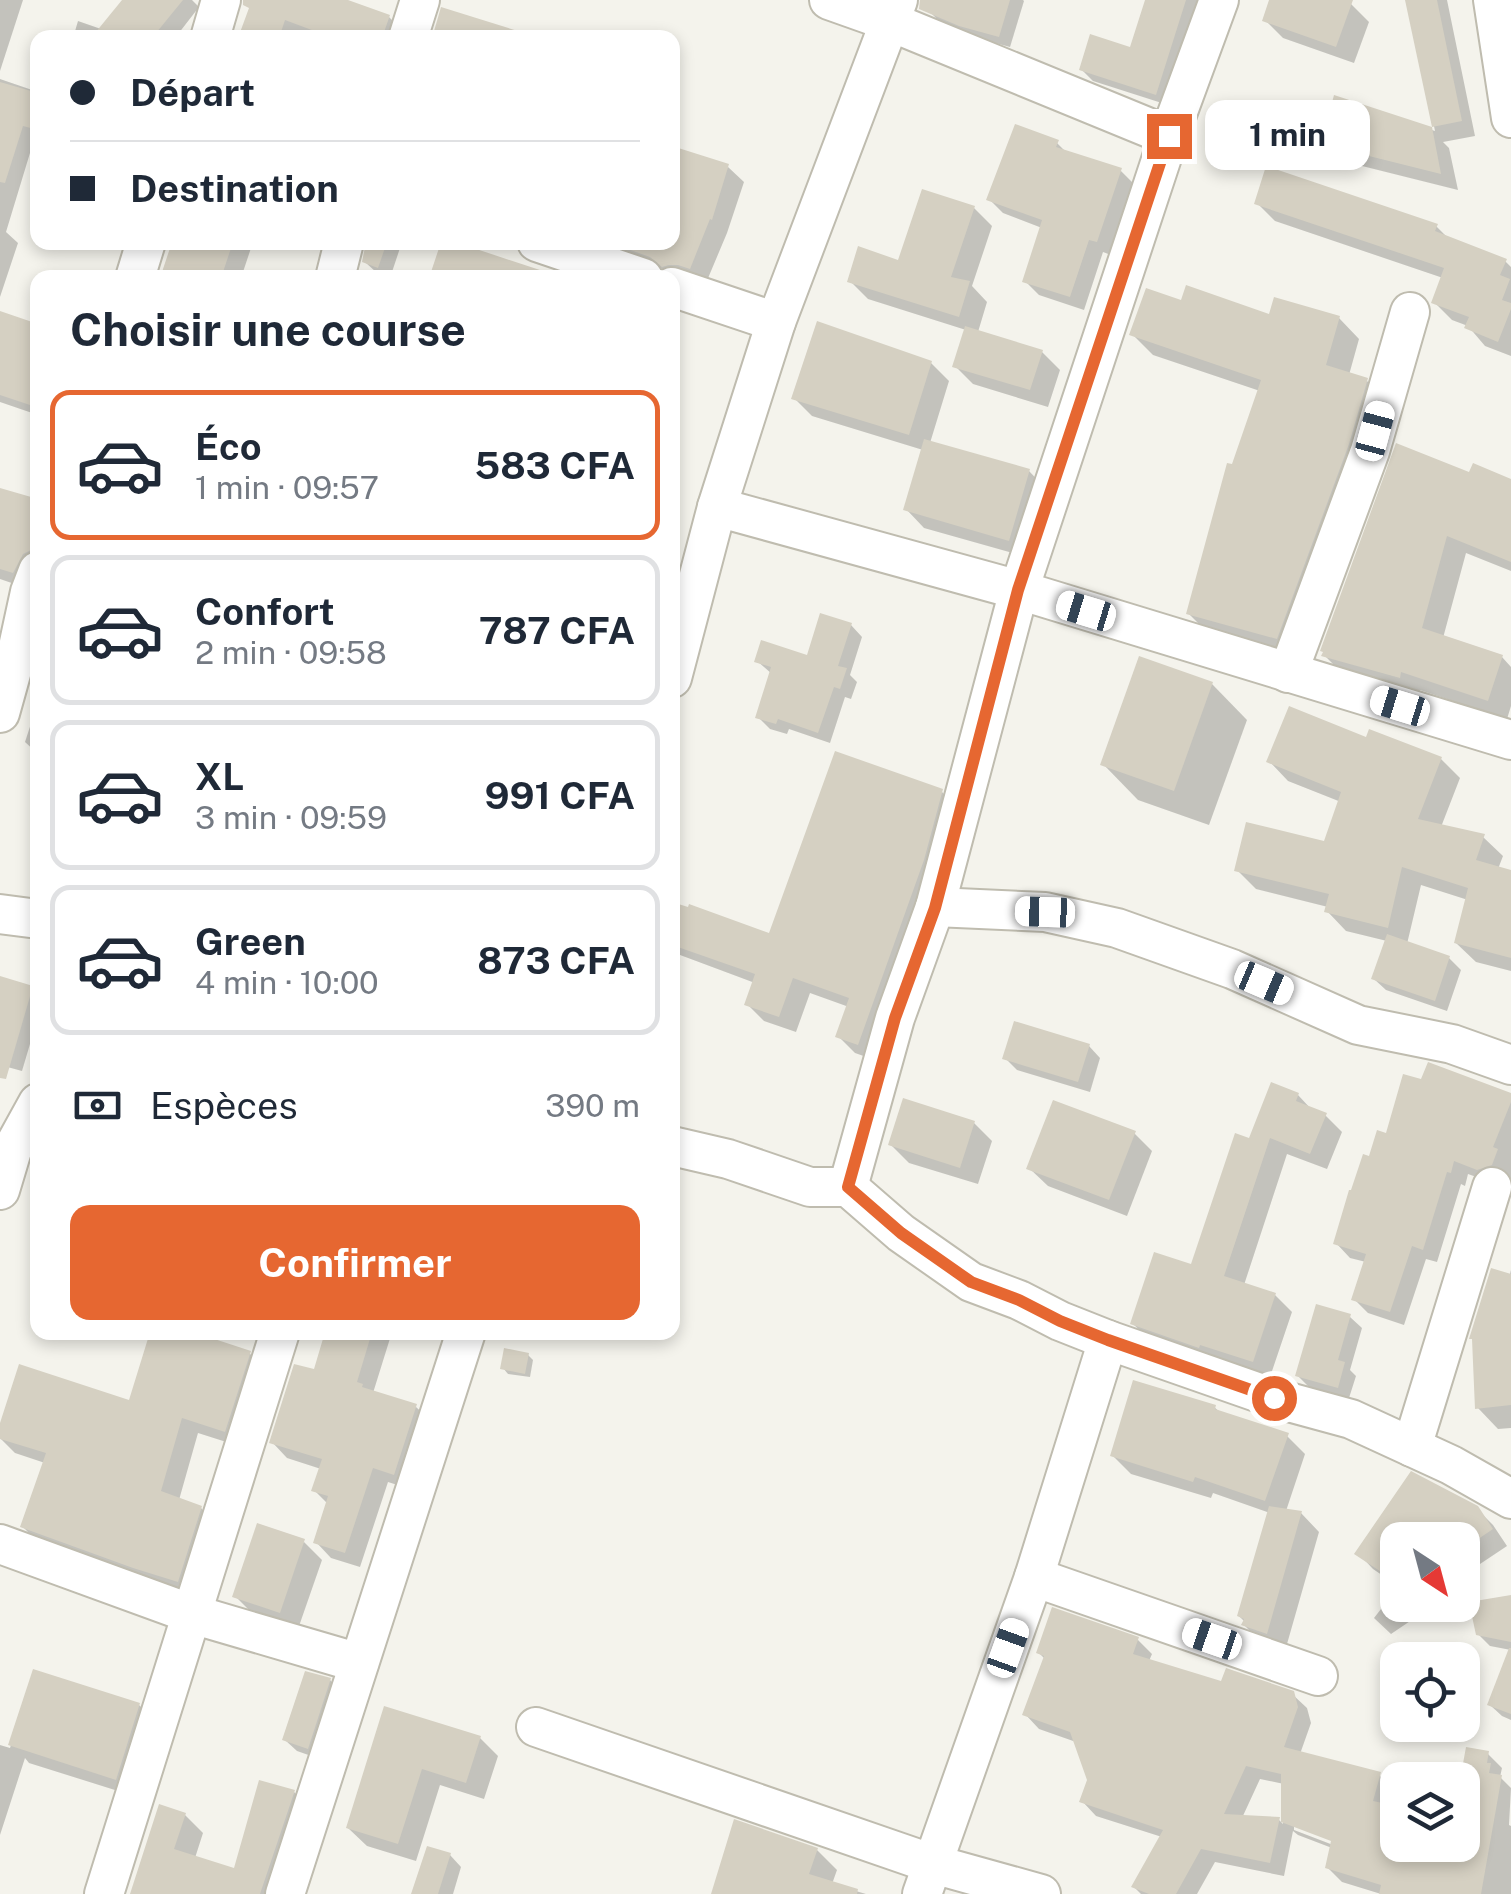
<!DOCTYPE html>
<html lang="fr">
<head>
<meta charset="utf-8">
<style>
  body { margin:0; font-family:"Public Sans",sans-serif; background:#f2f2f3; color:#1f2937; height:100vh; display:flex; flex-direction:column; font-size:38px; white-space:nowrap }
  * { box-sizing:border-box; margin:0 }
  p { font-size:32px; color:#747a83 }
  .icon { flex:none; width:55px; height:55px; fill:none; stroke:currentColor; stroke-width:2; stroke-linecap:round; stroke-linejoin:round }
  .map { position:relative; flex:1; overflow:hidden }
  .drawer { position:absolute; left:30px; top:270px; width:650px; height:1070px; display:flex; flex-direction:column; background:#fff; border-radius:20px; box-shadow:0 5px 15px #0003 }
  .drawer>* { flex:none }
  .hud { position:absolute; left:30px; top:30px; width:650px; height:220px; border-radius:20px; box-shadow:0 5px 15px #0003; display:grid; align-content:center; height:220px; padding:0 40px; background:#fff }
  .needle { width:65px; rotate:144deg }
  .tools { position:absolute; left:1380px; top:1522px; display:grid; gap:20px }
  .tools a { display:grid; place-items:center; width:100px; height:100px; border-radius:20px; background:#fff; box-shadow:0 5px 15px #0003; font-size:50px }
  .end { position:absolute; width:45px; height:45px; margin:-22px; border:12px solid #e66731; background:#fff; box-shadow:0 0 0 5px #fff }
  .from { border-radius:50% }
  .bubble { position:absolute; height:70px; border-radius:20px; background:#fff; box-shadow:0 5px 15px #0003; font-size:32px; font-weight:700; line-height:70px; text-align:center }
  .car { position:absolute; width:30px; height:60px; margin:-30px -15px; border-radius:12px; box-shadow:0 0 8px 2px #0007; background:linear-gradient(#fff 24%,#345 0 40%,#fff 0 76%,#345 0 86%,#fff 0) }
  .hud b { display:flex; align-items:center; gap:35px; height:95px; font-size:38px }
  .hud b+b { border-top:2px solid #e0e1e3 }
  .hud i { width:25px; height:25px; background:#1f2937 }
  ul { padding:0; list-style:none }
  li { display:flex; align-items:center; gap:30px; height:150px; margin:0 20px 15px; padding:0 20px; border:5px solid #e0e1e3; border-radius:20px }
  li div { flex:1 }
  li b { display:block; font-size:38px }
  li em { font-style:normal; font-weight:700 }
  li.current { border-color:#e66731 }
  li>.icon { width:90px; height:90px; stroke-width:1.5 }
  h2 { padding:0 40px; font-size:45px; line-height:120px }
  .pay { display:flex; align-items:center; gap:25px; height:110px; padding:0 40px; font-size:38px }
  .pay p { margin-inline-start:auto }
  .primary-button { display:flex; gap:20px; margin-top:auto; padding:20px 40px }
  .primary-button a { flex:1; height:115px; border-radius:20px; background:#e66731; color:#fff; font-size:40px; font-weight:700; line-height:115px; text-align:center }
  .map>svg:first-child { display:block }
</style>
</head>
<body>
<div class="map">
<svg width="1511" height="1894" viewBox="0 0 1511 1894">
  <rect width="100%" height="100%" fill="#f4f3ec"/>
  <g fill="#0003" fill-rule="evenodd">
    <path d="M0 0H23L0 71Z"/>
    <path d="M125 0H192L199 7 175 38H73L78 21 101 29Z"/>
    <path d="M255 0H341L389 17 401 29 397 38H317L297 31 295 38H241Z"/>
    <path d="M932 0H1023L1024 1 1010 47 973 37 941 23 929 11Z"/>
    <path d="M1147 0H1201L1168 105 1093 81 1082 70 1132 50Z"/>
    <path d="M1272 0H1338L1351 4 1369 22 1354 63 1283 38 1265 20Z"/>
    <path d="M1408 0H1447L1475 136 1443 142 1449 148 1458 190 1342 161 1323 143 1335 98 1435 131Z"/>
    <path d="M0 79 38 92V155L30 153 6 232 18 243 0 297Z"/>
    <path d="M1057 143 1068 154 1120 170 1134 184 1111 255 1103 252 1084 310 1039 295 1025 281 1042 228 1003 213 989 199Z"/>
    <path d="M728 167 744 182 727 233 706 283 631 259 615 243 672 242Z"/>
    <path d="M1257 203 1436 226 1450 240 1505 261 1511 267V356L1485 346 1468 326 1452 320 1434 302 1443 278 1275 221Z"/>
    <path d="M974 208 992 226 972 286 987 302 978 332 1042 352 1060 370 1048 407 973 384 955 366 966 330 868 299 850 281 900 263Z"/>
    <path d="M174 242H253L241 278H163Z"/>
    <path d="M288 242H314L311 250Z"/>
    <path d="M367 242H402L390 278 377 273 365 262Z"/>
    <path d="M1183 303 1271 317 1339 318 1359 339 1349 375 1366 380 1387 401 1297 658 1209 634 1189 614 1260 391 1153 355 1132 334Z"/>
    <path d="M0 313 38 326V415L0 402Z"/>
    <path d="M931 363 949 381 930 443 1029 471 1047 490 1027 557 924 528 906 509 923 450 812 416 794 398Z"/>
    <path d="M1471 476 1511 481V571L1466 553 1443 638 1502 657 1511 667V706L1507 719 1420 690 1419 695 1343 674 1324 655Z"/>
    <path d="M0 490 38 501V579L32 590 0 579Z"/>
    <path d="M672 577 692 595 672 641Z"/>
    <path d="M851 625 862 637 850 675 857 682 851 699 845 697 830 743 789 729 787 734 770 729 758 717 772 674 757 661 808 658Z"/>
    <path d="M1212 684 1247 720 1209 825 1138 800 1103 764Z"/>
    <path d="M37 705H38V754L25 742Z"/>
    <path d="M1367 740 1441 759 1460 778 1441 827 1483 837 1503 856 1498 869 1511 873V971L1476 962 1456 943 1468 900 1421 885 1407 944 1449 958 1461 970 1447 1011 1386 990 1374 979 1387 941 1346 931 1327 911 1328 907 1256 889 1237 870 1326 844 1341 802 1288 781 1269 761Z"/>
    <path d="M942 792 958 808 875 1060 855 1053 838 1036 849 1007 810 993 796 1032 764 1021 747 1004 755 983 672 952V904L771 936Z"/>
    <path d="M0 978 31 988 38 994V1017L22 1071 0 1065Z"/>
    <path d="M1089 1046 1100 1058 1090 1092 1017 1070 1005 1058Z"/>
    <path d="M1298 1095 1312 1110 1325 1115 1342 1132 1327 1169 1287 1154 1244 1285 1275 1295 1292 1312 1270 1377 1150 1340 1132 1323 1193 1268 1250 1141Z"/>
    <path d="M1511 1095V1179L1503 1178 1493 1183 1468 1174 1465 1186 1461 1184 1437 1262 1426 1259 1404 1325 1368 1313 1354 1299 1366 1262 1350 1258 1336 1243 1370 1159 1388 1136Z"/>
    <path d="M974 1123 992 1141 978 1184 909 1163 891 1145Z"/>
    <path d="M1134 1133 1152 1151 1127 1216 1048 1186 1029 1168Z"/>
    <path d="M1511 1270V1428L1498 1429 1478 1408Z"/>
    <path d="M1350 1317 1362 1328 1350 1370 1356 1376 1349 1398 1309 1387 1297 1375Z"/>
    <path d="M328 1332H392L373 1393 416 1407 432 1422 410 1489 388 1482 360 1567 331 1558 316 1542 328 1504 314 1490 321 1469 287 1458 272 1442 315 1372Z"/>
    <path d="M249 1353 266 1369 242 1447 198 1433 179 1500 201 1508 217 1525 194 1597 39 1543 23 1527 45 1463 15 1453 0 1438V1431L131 1403Z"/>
    <path d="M528 1355 533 1360 530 1377 508 1374 503 1368Z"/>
    <path d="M1214 1407 1221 1413 1287 1436 1305 1454 1286 1511 1301 1513 1319 1532 1285 1651 1262 1643 1244 1625 1245 1622 1239 1616 1270 1513 1213 1493 1211 1498 1131 1474 1112 1455Z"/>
    <path d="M1476 1508 1493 1525 1507 1546 1474 1568 1462 1582V1540H1398V1586L1373 1569 1358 1553Z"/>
    <path d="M304 1542 322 1560 298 1629 253 1614 235 1596Z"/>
    <path d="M1398 1587V1605H1434L1391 1634 1374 1618Z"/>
    <path d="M1511 1597V1720L1502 1716 1490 1705 1511 1650 1490 1646 1478 1634Z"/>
    <path d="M1138 1640 1152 1654 1149 1661 1223 1684 1292 1694 1307 1708 1311 1723 1300 1754 1379 1775 1393 1789 1388 1809 1398 1818V1845H1462L1488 1754 1502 1768 1500 1777 1511 1788 1509 1825 1511 1826V1894H1381L1342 1882 1328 1868 1332 1848 1298 1835 1293 1831 1284 1876 1215 1862 1197 1894H1141L1134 1887 1162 1837 1096 1816 1082 1801 1090 1780 1076 1742 1039 1729 1025 1714 1046 1660 1039 1653ZM1260 1779 1284 1784 1283 1824 1279 1820 1242 1818ZM1294 1824 1343 1843 1341 1848 1294 1830Z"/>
    <path d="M35 1672 139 1705 157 1723 134 1796 29 1763 25 1758 0 1835V1745L10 1748Z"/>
    <path d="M330 1680 341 1692 320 1759 297 1751 285 1740Z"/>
    <path d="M386 1709 480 1738 498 1756 484 1799 440 1785 416 1861 367 1846 348 1828Z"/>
    <path d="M294 1792 312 1810 283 1894H133L185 1815 203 1833 195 1858 236 1871Z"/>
    <path d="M817 1850 837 1870 832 1884 866 1894H714Z"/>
    <path d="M450 1855 461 1867 453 1894H414Z"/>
  </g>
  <g fill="#d5d0c2">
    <path d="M122 0H183L152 38H91Z"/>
    <path d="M243 0H348L390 15 382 38H333L285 20 279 38H238L249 8 243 5Z"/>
    <path d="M920 0H1010L999 37 959 26 919 9Z"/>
    <path d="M1145 0H1186L1156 95 1079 70 1090 34 1130 47Z"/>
    <path d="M1269 0H1353L1336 47 1262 21Z"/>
    <path d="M1405 0H1437L1462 121 1432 127Z"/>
    <path d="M441 7 524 33V38H432Z"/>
    <path d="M0 82 38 93V130L23 126 5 183 0 182Z"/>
    <path d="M1334 95 1432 127 1441 174 1321 144Z"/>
    <path d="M1015 124 1059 140 1056 147 1122 168 1097 242 1089 240 1070 297 1022 282 1042 220 986 200Z"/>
    <path d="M672 146 729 164 712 220 710 219 690 269 678 265H669L662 267 650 257 608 242H672Z"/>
    <path d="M1266 166 1438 224 1435 231 1507 259 1500 275 1510 279 1502 300 1511 303V309L1498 342 1464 328 1469 317 1431 303 1444 268 1254 204Z"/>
    <path d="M922 189 975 206 951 277 970 281 959 317 847 282 858 246 898 260Z"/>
    <path d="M172 242H233L221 278H160Z"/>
    <path d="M366 242H387L378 268 362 262Z"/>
    <path d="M441 242H455L549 273V278H429Z"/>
    <path d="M1186 285 1269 314 1274 297 1340 316 1326 365 1368 378 1349 444 1277 639 1186 614 1227 463 1232 464 1261 380 1129 335 1146 288 1181 300Z"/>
    <path d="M0 311 38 324V393L33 406 0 395Z"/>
    <path d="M817 321 932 361 909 435 791 399Z"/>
    <path d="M965 326 1043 350 1030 390 952 367Z"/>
    <path d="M924 439 1030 469 1009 541 903 510Z"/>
    <path d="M1396 443 1469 472 1473 463 1511 479V562L1447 536 1422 628 1503 655 1488 701 1401 672 1400 678 1321 656 1323 652 1320 651Z"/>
    <path d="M0 488 38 499V536L33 549 23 554 13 573 0 569Z"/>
    <path d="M820 613 852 623 838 666 847 668 840 689 834 687 818 733 778 719 776 724 755 718 771 667 754 662 761 640 807 655Z"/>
    <path d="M1139 656 1213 682 1174 791 1100 765Z"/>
    <path d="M1289 706 1366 737 1369 729 1442 757 1418 819 1485 834 1476 860 1511 870V958L1454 943 1468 888 1402 867 1388 928 1324 912 1329 894 1234 871 1246 822 1324 841 1341 792 1266 762Z"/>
    <path d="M835 751 943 789 924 860 858 1045 835 1037 849 998 793 978 779 1017 744 1005 755 974 672 945V902L688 907 689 904 769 933Z"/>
    <path d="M1387 934 1450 956 1435 1001 1371 979Z"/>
    <path d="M0 976 33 986 6 1079 0 1078Z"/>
    <path d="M1014 1021 1090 1044 1078 1082 1002 1059Z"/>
    <path d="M1428 1062 1511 1093V1102L1493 1147 1498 1149 1492 1165 1477 1170 1454 1161 1451 1173 1447 1172 1423 1250 1412 1246 1390 1312 1351 1300 1366 1254 1333 1244 1349 1190H1351L1363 1154 1369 1156 1377 1130 1386 1133 1403 1074 1421 1079Z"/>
    <path d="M1271 1082 1299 1093 1296 1101 1327 1113 1310 1154 1270 1138 1224 1276 1276 1293 1253 1362 1200 1345 1199 1348 1130 1324 1154 1252 1191 1264 1235 1133 1249 1138Z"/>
    <path d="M903 1098 975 1121 960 1168 888 1145Z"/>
    <path d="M1053 1100 1136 1131 1109 1200 1026 1169Z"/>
    <path d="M1491 1268 1511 1274V1405L1475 1409 1472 1339H1469Z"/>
    <path d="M1316 1304 1351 1314 1338 1360 1345 1362 1338 1388 1295 1376Z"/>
    <path d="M150 1332H193L251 1351 225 1432 182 1418 161 1491 202 1506 178 1582 133 1568 20 1527 46 1453 0 1439V1423L19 1364 129 1400Z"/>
    <path d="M325 1332H372L357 1382 363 1384 362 1387 417 1404 394 1475 373 1468 345 1553 313 1543 328 1496 311 1491 322 1459 269 1443 294 1364 314 1369Z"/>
    <path d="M504 1348 529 1353 525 1374 500 1369Z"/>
    <path d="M1133 1380 1216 1405 1215 1409 1289 1433 1265 1501 1195 1477 1193 1482 1110 1456Z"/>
    <path d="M1411 1471 1478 1506 1493 1529 1462 1550V1540H1398V1583L1354 1554Z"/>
    <path d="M1269 1506 1302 1511 1267 1634 1241 1625 1244 1619 1237 1616Z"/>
    <path d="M257 1523 305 1539 280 1613 232 1597Z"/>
    <path d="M1511 1595V1642L1476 1635 1469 1602Z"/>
    <path d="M1052 1607 1139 1637 1133 1654 1221 1681 1226 1668 1294 1691 1298 1707 1284 1747 1381 1772 1373 1801 1387 1804 1380 1827 1398 1830V1845H1462V1780H1460L1466 1747 1489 1751 1487 1763H1491L1489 1773 1502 1775 1481 1894H1379L1381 1885 1325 1868 1331 1841 1281 1822V1774L1246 1766 1224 1814 1280 1817 1270 1863 1201 1849 1176 1894H1149L1131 1887 1163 1830 1079 1802 1087 1780 1070 1732 1022 1715 1044 1656 1036 1653Z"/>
    <path d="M1509 1648H1511V1714L1487 1705Z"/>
    <path d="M33 1669 140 1703 116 1780 8 1745Z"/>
    <path d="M305 1671 331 1678 308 1749 282 1740Z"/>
    <path d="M384 1706 481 1736 466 1783 422 1769 398 1844 346 1828Z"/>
    <path d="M259 1780 295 1790 260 1894H130L159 1804 186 1813 174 1849 234 1868Z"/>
    <path d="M734 1819 818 1848 809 1874 858 1889 857 1894H711Z"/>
    <path d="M427 1846 451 1853 438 1894H411Z"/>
  </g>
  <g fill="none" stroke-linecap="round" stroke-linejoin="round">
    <defs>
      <g id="minor">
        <path d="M829 0 891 22 1169 136"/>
        <path d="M1493 0 1511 118"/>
        <path d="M210 38 221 0"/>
        <path d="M408 38 420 0"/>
        <path d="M537 242 643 278"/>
        <path d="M135 278 146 242"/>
        <path d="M335 278 344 242"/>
        <path d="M672 287 776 322"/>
        <path d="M717 507 1019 590 1511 740"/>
        <path d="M1288 673 1370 451 1410 312"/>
        <path d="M672 678 717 507 776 322 898 0"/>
        <path d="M0 713 17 652 30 592 38 571"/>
        <path d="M935 907 1045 912 1117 928 1232 969 1358 1025 1452 1044 1511 1065"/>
        <path d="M0 914 38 919"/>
        <path d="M672 1146 728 1159 810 1187H848L901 1233 971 1282 1019 1300 1060 1321 1108 1340 1274 1398 1351 1419 1451 1465 1511 1499"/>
        <path d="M848 1187 895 1018 935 907 1019 590 1169 136 1219 0"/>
        <path d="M0 1190 12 1150 38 1103"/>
        <path d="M1412 1447 1492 1187"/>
        <path d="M0 1544 192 1614 359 1663"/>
        <path d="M1034 1577 1318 1676"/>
        <path d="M536 1727 933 1864 1041 1894"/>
        <path d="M104 1894 280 1332"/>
        <path d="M285 1894 466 1332"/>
        <path d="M922 1894 1034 1577 1108 1340"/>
      </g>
    </defs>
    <use href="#minor" stroke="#bfbcaf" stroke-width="42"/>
    <use href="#minor" stroke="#fff" stroke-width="38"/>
  </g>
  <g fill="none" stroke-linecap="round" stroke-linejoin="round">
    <path stroke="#e66731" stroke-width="12" d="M1169 136 1018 590 935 908 895 1018 848 1187 901 1233 971 1282 1019 1300 1060 1321 1108 1340 1274 1398"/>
  </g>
</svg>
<div class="tools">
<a><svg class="needle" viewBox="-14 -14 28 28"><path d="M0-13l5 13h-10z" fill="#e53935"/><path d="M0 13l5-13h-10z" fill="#747a83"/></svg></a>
<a><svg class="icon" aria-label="locate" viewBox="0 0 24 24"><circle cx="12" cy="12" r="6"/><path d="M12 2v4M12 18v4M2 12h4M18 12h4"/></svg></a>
<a><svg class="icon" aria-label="layers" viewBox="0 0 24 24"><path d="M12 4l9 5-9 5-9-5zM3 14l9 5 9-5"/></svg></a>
</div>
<i class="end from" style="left:1274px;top:1398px"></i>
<i class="end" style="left:1169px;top:136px"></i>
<div class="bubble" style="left:1205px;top:100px;width:165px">1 min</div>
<i class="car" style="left:1375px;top:431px;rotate:15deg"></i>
<i class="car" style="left:1086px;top:611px;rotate:287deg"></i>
<i class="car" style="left:1400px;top:706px;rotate:287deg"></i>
<i class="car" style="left:1045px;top:912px;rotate:272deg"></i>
<i class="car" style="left:1264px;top:983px;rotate:113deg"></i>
<i class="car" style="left:1212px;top:1639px;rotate:289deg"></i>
<i class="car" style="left:1008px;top:1648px;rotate:20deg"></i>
<div class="hud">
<b><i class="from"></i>Départ</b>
<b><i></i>Destination</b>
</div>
<section class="drawer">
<h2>Choisir une course</h2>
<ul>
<li class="current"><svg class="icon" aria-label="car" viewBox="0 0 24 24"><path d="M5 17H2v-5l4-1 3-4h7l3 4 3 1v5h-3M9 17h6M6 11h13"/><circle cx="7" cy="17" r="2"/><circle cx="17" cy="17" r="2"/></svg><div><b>Éco</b><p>1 min · 09:57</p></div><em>583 CFA</em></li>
<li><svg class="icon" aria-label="car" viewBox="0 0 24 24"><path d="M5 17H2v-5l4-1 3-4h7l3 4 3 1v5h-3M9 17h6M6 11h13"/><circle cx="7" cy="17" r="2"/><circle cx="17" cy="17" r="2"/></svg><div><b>Confort</b><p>2 min · 09:58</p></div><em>787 CFA</em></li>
<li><svg class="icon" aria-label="car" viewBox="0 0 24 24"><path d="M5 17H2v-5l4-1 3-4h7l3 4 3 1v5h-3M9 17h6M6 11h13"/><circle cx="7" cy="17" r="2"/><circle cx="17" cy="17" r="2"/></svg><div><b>XL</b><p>3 min · 09:59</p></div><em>991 CFA</em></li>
<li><svg class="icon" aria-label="car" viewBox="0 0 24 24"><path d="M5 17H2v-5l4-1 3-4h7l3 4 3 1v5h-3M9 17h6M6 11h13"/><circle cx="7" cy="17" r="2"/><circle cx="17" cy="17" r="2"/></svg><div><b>Green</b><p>4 min · 10:00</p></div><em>873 CFA</em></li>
</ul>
<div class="pay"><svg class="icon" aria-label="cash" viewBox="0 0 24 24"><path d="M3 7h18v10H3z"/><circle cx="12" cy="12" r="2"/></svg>Espèces<p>390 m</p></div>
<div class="primary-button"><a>Confirmer</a></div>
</section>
</div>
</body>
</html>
